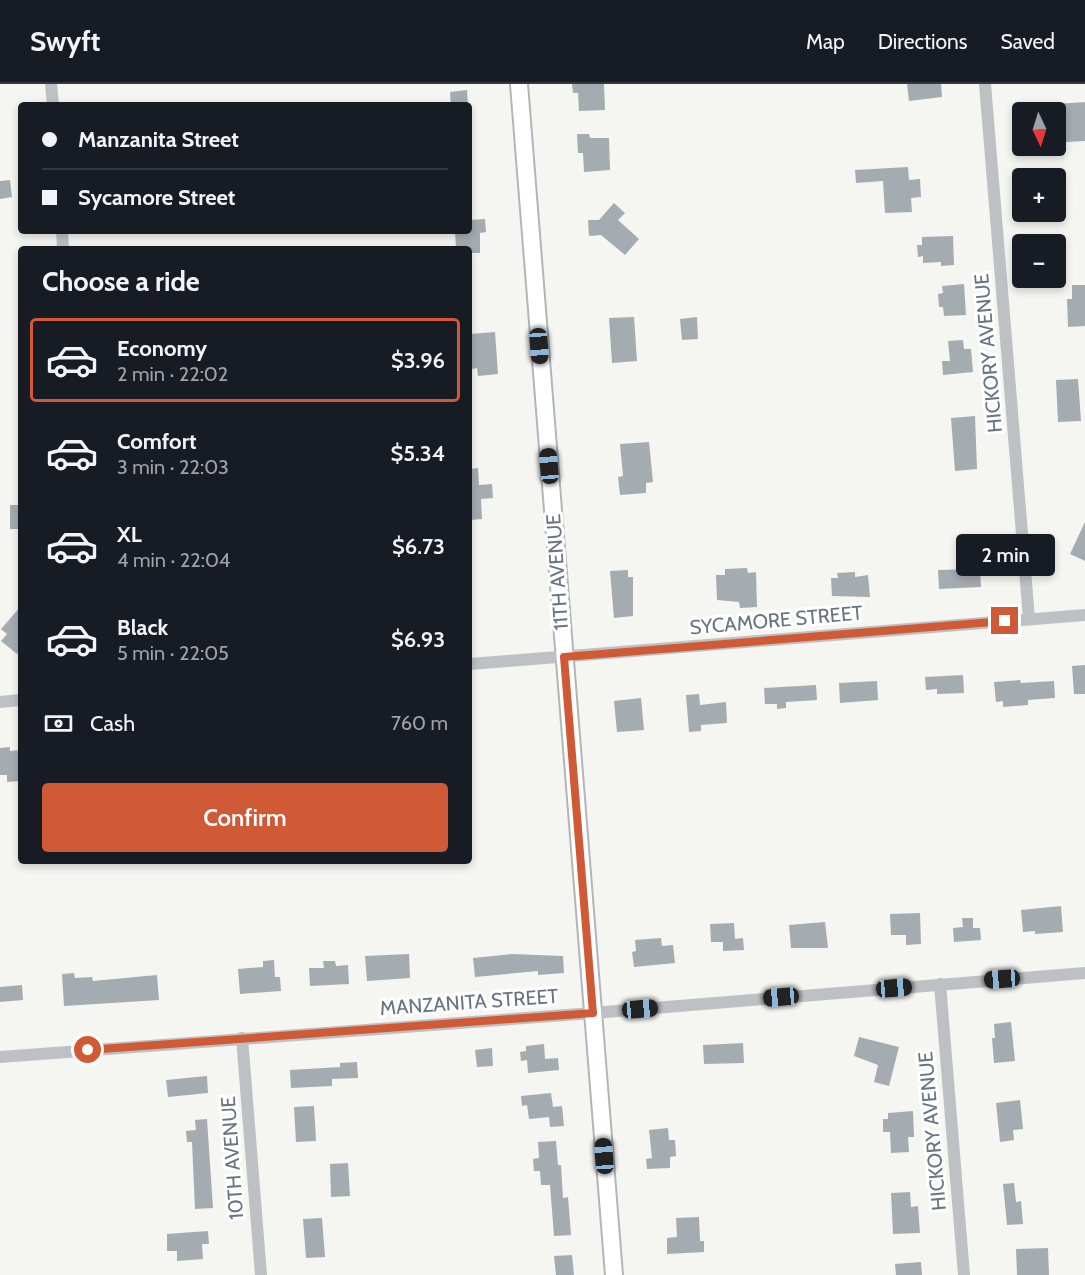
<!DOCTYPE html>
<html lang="en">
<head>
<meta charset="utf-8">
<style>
  body { margin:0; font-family:Cabin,sans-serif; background:#20242c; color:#f1f3f6; height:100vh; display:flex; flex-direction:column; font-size:22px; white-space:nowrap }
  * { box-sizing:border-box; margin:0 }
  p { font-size:20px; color:#9ea1a6 }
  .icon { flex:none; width:33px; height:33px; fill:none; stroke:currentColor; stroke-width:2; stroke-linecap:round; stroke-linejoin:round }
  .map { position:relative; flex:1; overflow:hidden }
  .details { position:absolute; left:18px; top:162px; width:454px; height:618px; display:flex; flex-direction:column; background:#171b24; border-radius:6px; box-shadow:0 3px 9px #0003 }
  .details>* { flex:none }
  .guide { position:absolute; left:18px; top:18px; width:454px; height:132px; border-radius:6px; box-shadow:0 3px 9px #0003; display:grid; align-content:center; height:132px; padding:0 24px; background:#171b24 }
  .needle { width:39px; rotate:176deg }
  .controls { position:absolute; left:1012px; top:18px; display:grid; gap:12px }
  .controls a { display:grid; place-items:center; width:54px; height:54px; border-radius:6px; background:#171b24; box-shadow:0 3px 9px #0003; font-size:30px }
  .end { position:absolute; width:27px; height:27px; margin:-14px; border:8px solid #d15a36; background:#fff; box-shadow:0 0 0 3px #fff }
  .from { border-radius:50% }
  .bubble { position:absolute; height:42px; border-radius:6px; background:#171b24; box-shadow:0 3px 9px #0003; font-size:20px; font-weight:600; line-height:42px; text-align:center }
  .car { position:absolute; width:18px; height:36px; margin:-18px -9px; border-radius:8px; box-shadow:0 0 4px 2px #0007; background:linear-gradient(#222 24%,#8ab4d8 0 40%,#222 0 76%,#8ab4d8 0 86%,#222 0) }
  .guide b { display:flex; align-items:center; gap:21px; height:57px; font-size:22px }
  .guide b+b { border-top:2px solid #363941 }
  .guide i { width:15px; height:15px; background:#f1f3f6 }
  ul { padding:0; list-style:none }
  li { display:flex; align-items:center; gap:18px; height:84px; margin:0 12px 9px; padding:0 12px; border:3px solid transparent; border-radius:6px }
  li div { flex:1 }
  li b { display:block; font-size:22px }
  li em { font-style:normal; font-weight:600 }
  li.active { border-color:#d15a36 }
  li>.icon { width:54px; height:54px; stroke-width:1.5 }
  h2 { padding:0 24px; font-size:27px; line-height:72px }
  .pay { display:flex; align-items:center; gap:15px; height:66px; padding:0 24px; font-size:22px }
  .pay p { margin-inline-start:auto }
  .button { display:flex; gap:12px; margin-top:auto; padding:12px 24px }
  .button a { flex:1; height:69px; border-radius:6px; background:#d15a36; color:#fff; font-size:24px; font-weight:600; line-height:69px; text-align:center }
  header { display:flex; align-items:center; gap:36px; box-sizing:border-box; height:84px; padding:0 30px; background:#171b24; border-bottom:2px solid #363941 }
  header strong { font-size:28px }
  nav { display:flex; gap:33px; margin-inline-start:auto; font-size:21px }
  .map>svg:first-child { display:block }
</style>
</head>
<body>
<header>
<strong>Swyft</strong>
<nav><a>Map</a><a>Directions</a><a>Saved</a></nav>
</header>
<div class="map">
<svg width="1085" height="1191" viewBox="0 0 1085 1191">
  <rect width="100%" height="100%" fill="#f5f5f2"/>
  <g fill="#a5acb1">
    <path d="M572 0H604L605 26 579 27 578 9H573Z"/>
    <path d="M907 0H941L942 13 909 17Z"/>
    <path d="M467 6 468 21H451L450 8Z"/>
    <path d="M1085 18V57L1066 58 1065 47H1057L1056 20Z"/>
    <path d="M577 50H589L590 54H609L610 86 584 88 583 69H578Z"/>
    <path d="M908 83 909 96 920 95 921 113 911 114 912 128 885 129 883 97 856 99 855 86Z"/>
    <path d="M10 96 12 113 0 115V97Z"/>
    <path d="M614 119 625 129 618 136 639 155 625 171 601 151 589 152 588 136H599Z"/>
    <path d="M485 135 486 148 480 149V169H470V165H456L455 147H470V136Z"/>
    <path d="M953 152 954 181 941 182V178L923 179V172L918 173 917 161H922V153Z"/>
    <path d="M964 200 966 231 944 232 943 223H939L938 210 943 209 942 202Z"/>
    <path d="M1072 201H1085V242L1068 243 1067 215H1072Z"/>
    <path d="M634 233 637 277 612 279 609 234Z"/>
    <path d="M697 233 698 255 682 256 680 235Z"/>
    <path d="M495 248 498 290 478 292 477 284 472 285 470 250Z"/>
    <path d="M963 256 964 265H971L973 288 943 291 942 277H950L948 257Z"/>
    <path d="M1078 295 1081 337 1058 338 1056 296Z"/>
    <path d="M975 332 977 385 955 387 951 334Z"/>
    <path d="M649 358 653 398 646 399V409L620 411 618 393 623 392 620 360Z"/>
    <path d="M478 384 479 401 492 400 493 414 481 415 482 435 470 436V385Z"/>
    <rect x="10" y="421" width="11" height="24"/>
    <path d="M1085 438V477L1070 470Z"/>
    <path d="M747 484 748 489 756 488 757 523 740 524 739 518 717 516 716 491H725V485Z"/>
    <path d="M980 485 981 503 939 505 938 486Z"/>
    <path d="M628 486V493H633V532L614 534 610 487Z"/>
    <path d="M855 488V493L868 491 870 513 832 512 831 494H838L837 489Z"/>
    <path d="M21 522V566L17 570 1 557 7 550 1 545Z"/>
    <path d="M1085 581V610H1074L1072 582Z"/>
    <path d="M963 591 964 609 937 610V605L926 606 925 593Z"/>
    <path d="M1020 596 1021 599 1054 597 1055 614 1028 616V621L1003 623V617L996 618 994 598Z"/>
    <path d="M877 597 878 616 840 619 839 599Z"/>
    <path d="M816 601 817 616 786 618V624L777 625V620H765L764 604Z"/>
    <path d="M699 610 700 621 726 618 727 639 701 641V647L689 648 686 611Z"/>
    <path d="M641 614 644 646 617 648 614 617Z"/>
    <path d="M10 663V667L21 666V697L7 698V691H0V664Z"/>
    <path d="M1061 822 1063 848 1035 850V847L1023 848 1021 826Z"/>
    <path d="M920 829 921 860 906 861V851H891L890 830Z"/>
    <path d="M962 834H973V844H980L981 856 954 858 953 844 963 843Z"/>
    <path d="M825 838 828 864H791L789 841Z"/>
    <path d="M734 839 735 855 743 854 744 866 723 867V858H711L710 840Z"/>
    <path d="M661 854 662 862 673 861 675 879 634 883 632 868 636 867 635 856Z"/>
    <path d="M409 870 410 894 367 897 365 872Z"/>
    <path d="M512 870 563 872 564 889 538 891V887L475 893 473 874Z"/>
    <path d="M274 876 275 893H280L281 907 240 910 238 885 263 883V877Z"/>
    <path d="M323 877H335L336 882 348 881 349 900 310 902 309 884H324Z"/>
    <path d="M74 889 75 894 92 893 93 897 157 891 159 916 64 922 62 890Z"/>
    <path d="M22 901 23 916 0 918V903Z"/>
    <path d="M1011 938 1015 977 994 979 992 954H995L994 940Z"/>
    <path d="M859 953 899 963 889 1002 874 998 878 981 854 972Z"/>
    <path d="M743 959 744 979 704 980 703 961Z"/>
    <path d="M544 960 545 975 558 974 559 986 528 989 527 976 521 977 520 968 526 967V962Z"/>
    <path d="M492 964 493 982 477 983 475 966Z"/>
    <path d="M357 978 358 994 332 995V1002L291 1004 290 986 340 983V979Z"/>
    <path d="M207 992 208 1009 168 1013 166 996Z"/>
    <path d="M551 1009 553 1023 562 1022 564 1042 550 1043 549 1033 529 1035 527 1021 522 1022 521 1012Z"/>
    <path d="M1020 1016 1023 1045 1013 1046 1014 1056 1000 1058 996 1019Z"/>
    <path d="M314 1022 316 1057 296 1058 294 1023Z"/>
    <path d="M913 1027 914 1053H908L909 1068 891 1069 890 1048H883V1035H888V1029Z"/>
    <path d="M207 1035 213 1124 195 1125 192 1058H187L186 1047 196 1046 195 1036Z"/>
    <path d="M668 1044 669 1056H675L676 1072 670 1073V1084L647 1085 646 1075 652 1074 649 1046Z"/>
    <path d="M556 1057 558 1081H561L563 1114 568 1113 571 1151 554 1152 550 1101H541L540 1087H534L533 1075 539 1074 538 1058Z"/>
    <path d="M348 1079 350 1112 331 1113 330 1080Z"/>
    <path d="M1014 1099 1016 1118 1021 1117 1023 1140 1007 1141 1003 1100Z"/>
    <path d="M910 1108 911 1123 918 1122 920 1149 893 1150 891 1109Z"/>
    <path d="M699 1133 700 1157H704V1168L667 1170V1154L677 1153 676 1134Z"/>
    <path d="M322 1134 325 1173 306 1174 303 1135Z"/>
    <path d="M208 1147 209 1160H202L203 1175 177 1177V1167H167V1150Z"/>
    <path d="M1048 1164 1049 1191H1017L1016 1165Z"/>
    <path d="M572 1171 574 1191H556L554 1172Z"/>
    <path d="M921 1178 922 1191H896L895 1180Z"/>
  </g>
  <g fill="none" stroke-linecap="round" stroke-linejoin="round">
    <defs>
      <path id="secondary" d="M519 0 614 1191"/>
    </defs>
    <use href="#secondary" stroke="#b2b6ba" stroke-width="20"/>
    <g stroke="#bdc1c4" stroke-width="12">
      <path d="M51 0 53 21"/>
      <path d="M985 0 1029 535"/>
      <path d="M62 147 63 165"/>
      <path d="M470 580 1085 531"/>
      <path d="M0 618 21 616"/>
      <path d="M940 900 964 1191"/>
      <path d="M242 954 261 1191"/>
      <path d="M0 973 593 929 1085 889"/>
    </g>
    <use href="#secondary" stroke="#fff" stroke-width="16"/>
  </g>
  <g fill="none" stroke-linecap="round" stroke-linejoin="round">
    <path stroke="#d15a36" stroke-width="8" d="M88 966 593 929 564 573 1005 537"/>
  </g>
  <g text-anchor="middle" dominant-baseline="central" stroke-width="6" stroke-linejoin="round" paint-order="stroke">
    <g font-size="20" fill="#677580" stroke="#fff">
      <text transform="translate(988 269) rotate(-95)">HICKORY AVENUE</text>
      <text transform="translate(557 488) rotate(-94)">11TH AVENUE</text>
      <text transform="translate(776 536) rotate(-5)">SYCAMORE STREET</text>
      <text transform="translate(469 918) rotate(-4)">MANZANITA STREET</text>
      <text transform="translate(932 1047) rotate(-95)">HICKORY AVENUE</text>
      <text transform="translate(232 1074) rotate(-94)">10TH AVENUE</text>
    </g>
  </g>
</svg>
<div class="controls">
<a><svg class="needle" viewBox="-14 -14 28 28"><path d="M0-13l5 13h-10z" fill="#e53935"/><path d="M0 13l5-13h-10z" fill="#9ea1a6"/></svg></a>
<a>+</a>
<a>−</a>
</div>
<i class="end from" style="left:88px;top:966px"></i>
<i class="end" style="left:1005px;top:537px"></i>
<div class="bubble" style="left:956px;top:450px;width:99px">2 min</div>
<i class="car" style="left:539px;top:262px;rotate:176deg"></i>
<i class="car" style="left:549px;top:382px;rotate:355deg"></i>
<i class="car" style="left:1002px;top:895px;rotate:266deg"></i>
<i class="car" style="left:894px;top:904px;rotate:85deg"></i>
<i class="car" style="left:781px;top:913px;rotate:265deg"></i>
<i class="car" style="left:640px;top:925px;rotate:85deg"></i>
<i class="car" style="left:604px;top:1072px;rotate:356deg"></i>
<div class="guide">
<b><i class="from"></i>Manzanita Street</b>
<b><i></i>Sycamore Street</b>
</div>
<section class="details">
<h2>Choose a ride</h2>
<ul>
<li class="active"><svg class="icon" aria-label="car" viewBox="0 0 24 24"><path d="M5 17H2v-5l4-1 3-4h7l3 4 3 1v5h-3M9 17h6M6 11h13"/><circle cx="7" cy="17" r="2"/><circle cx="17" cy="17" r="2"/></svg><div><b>Economy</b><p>2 min · 22:02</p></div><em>$3.96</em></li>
<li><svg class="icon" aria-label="car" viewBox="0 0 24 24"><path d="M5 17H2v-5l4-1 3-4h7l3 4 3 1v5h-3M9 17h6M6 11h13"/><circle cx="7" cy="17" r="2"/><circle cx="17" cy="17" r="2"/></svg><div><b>Comfort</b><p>3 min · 22:03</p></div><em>$5.34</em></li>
<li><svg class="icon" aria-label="car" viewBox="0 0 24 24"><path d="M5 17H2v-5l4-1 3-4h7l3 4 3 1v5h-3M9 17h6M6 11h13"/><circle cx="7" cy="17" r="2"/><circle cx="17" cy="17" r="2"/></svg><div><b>XL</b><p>4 min · 22:04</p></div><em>$6.73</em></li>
<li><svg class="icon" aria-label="car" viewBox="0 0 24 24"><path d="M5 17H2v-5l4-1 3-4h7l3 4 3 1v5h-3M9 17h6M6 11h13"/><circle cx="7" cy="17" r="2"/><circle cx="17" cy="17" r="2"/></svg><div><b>Black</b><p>5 min · 22:05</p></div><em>$6.93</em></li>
</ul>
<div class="pay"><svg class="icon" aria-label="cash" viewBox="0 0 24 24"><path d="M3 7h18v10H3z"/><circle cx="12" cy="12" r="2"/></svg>Cash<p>760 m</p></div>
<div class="button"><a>Confirm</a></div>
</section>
</div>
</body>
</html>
